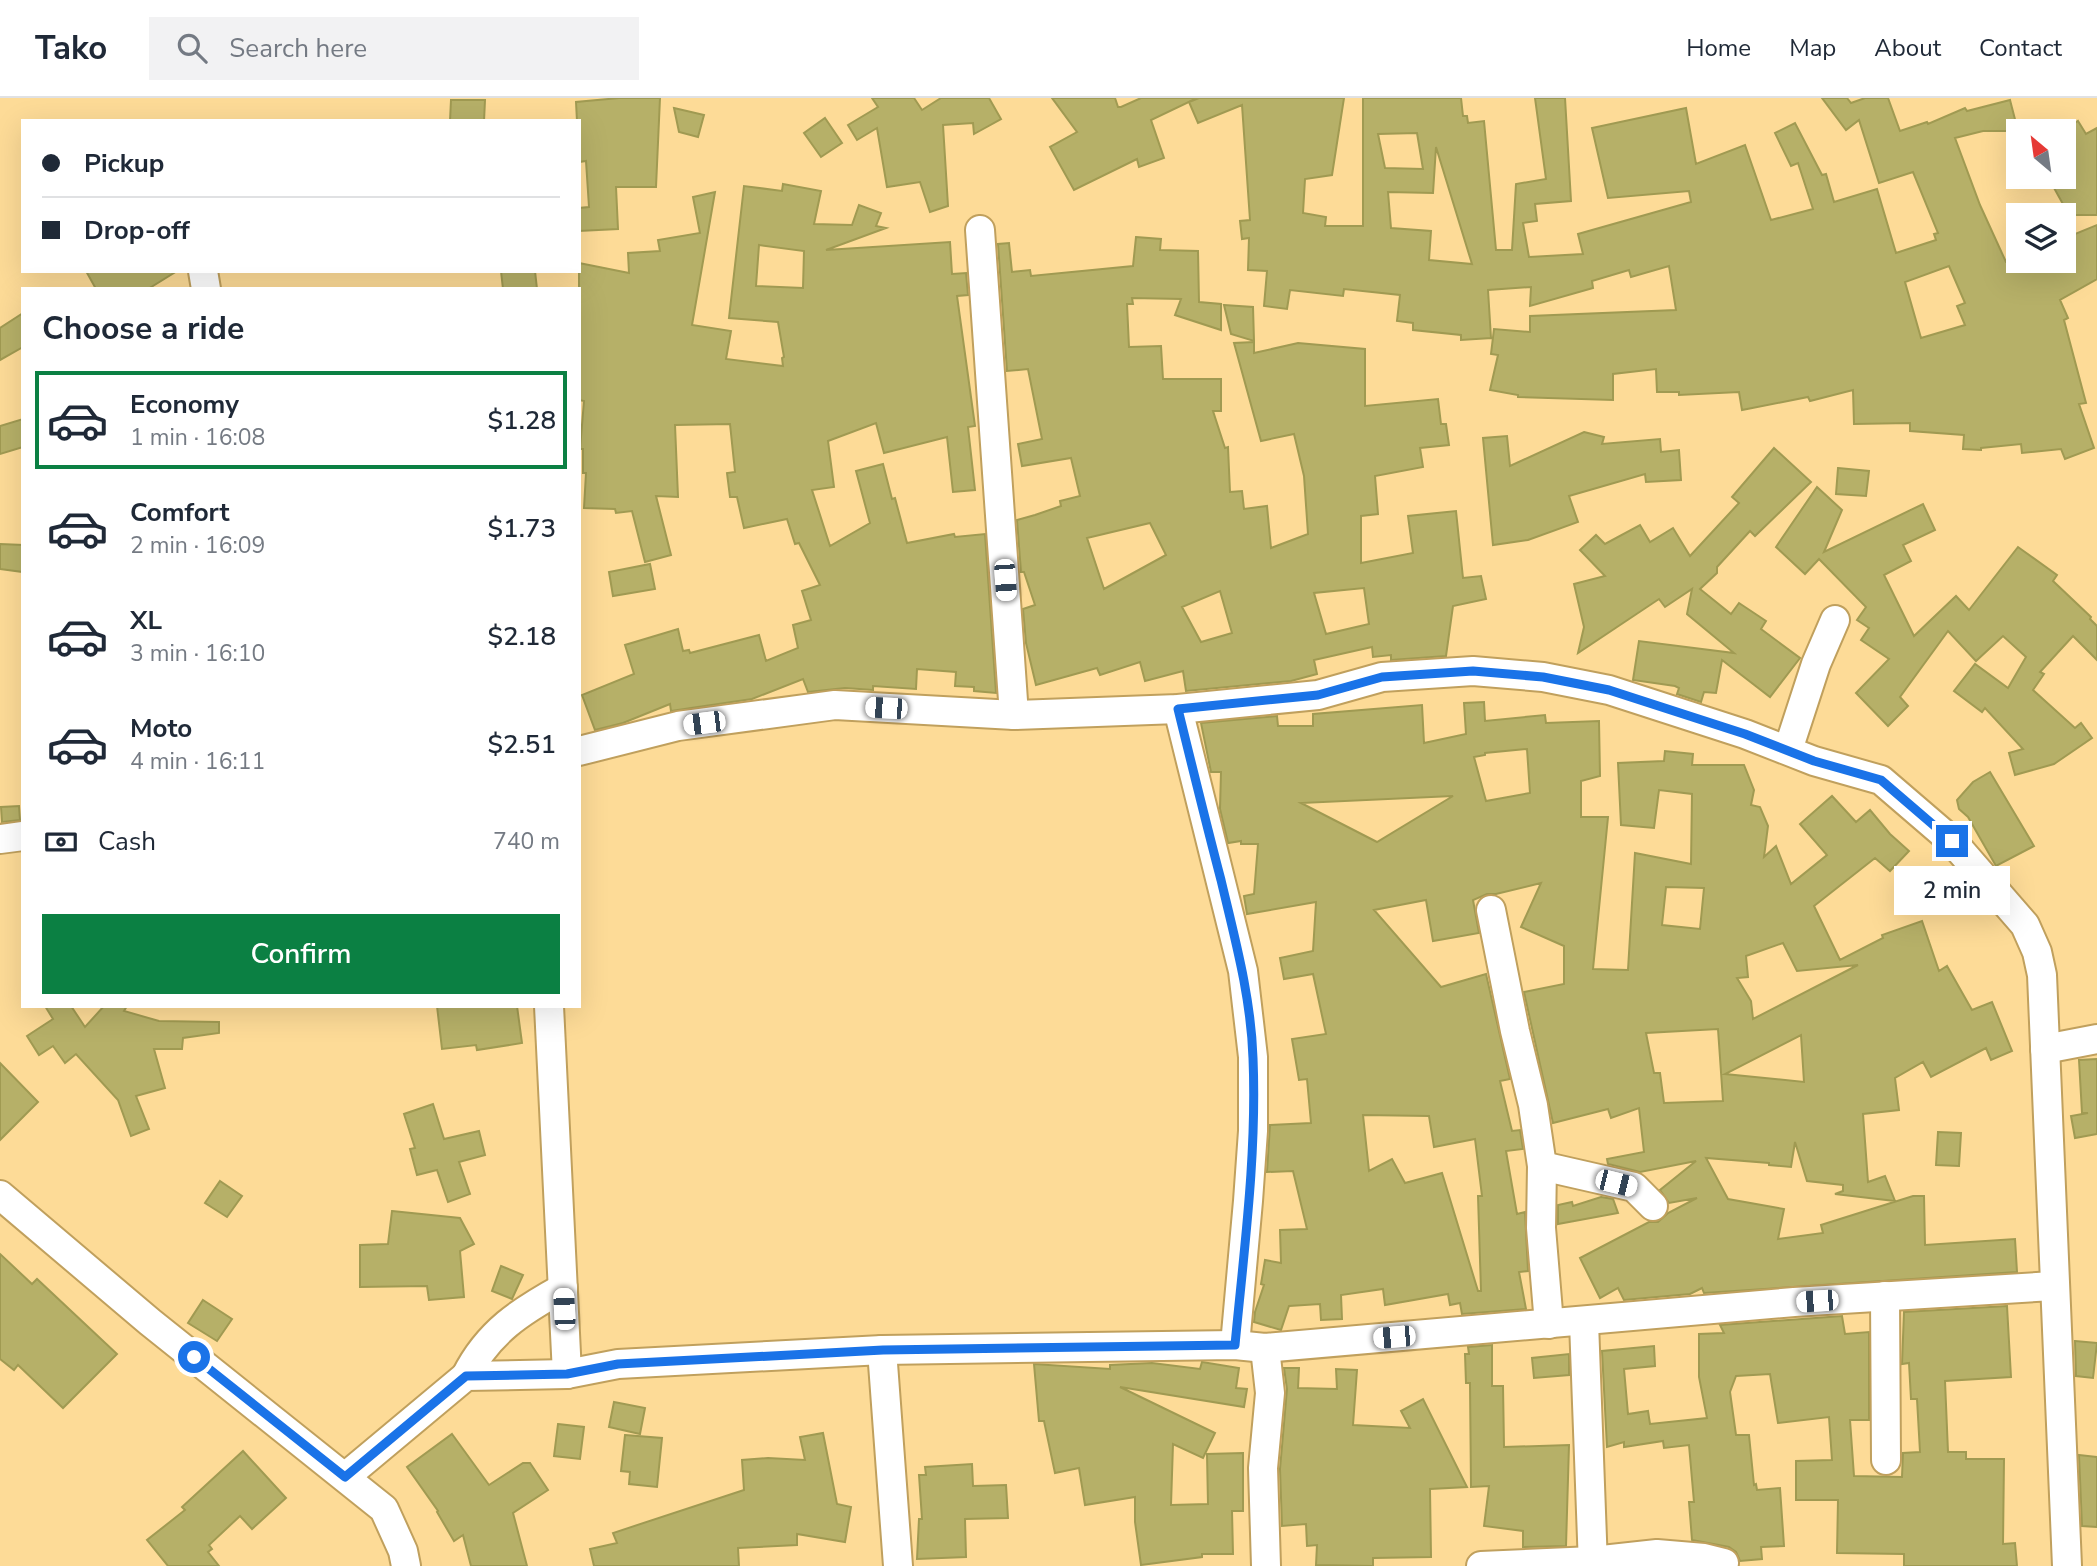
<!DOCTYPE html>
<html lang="en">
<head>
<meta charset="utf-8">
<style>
  body { margin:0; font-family:"Nunito Sans",sans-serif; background:#f2f2f3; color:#1f2937; height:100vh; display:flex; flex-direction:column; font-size:26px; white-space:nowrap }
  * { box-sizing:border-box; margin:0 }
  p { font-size:23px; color:#747a83 }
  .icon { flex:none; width:38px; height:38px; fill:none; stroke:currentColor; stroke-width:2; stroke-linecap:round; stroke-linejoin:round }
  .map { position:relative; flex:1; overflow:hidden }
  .details { position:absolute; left:21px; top:189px; width:560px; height:721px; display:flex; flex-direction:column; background:#fff; border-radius:0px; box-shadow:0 7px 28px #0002 }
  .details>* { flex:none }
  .guide { position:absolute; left:21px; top:21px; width:560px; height:154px; border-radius:0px; box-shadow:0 7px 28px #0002; display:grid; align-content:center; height:154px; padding:0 21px; background:#fff }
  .needle { width:46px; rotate:331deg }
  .buttons { position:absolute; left:2006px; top:21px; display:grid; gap:14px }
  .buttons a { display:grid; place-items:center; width:70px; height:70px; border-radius:0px; background:#fff; box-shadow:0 7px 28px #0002; font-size:35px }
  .end { position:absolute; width:32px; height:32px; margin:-16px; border:9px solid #1a73e8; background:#fff; box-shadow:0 0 0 4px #fff }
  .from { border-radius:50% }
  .bubble { position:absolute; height:49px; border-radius:0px; background:#fff; box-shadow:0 7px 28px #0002; font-size:23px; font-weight:600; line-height:49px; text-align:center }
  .car { position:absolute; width:21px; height:42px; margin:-21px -10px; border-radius:9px; box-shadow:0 0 5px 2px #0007; background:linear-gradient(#fff 24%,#345 0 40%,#fff 0 76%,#345 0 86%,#fff 0) }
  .guide b { display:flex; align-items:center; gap:24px; height:66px; font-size:26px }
  .guide b+b { border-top:2px solid #e0e1e3 }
  .guide i { width:18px; height:18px; background:#1f2937 }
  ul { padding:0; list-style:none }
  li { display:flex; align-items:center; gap:21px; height:98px; margin:0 14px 10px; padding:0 7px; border:4px solid transparent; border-radius:0px }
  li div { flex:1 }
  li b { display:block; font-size:26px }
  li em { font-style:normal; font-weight:600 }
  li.selected { border-color:#0b8043 }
  li>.icon { width:63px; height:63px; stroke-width:1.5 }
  h2 { padding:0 21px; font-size:32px; line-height:84px }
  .pay { display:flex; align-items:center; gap:18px; height:77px; padding:0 21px; font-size:26px }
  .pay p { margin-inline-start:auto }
  .primary-button { display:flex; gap:14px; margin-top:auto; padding:14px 21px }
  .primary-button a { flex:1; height:80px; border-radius:0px; background:#0b8043; color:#fff; font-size:28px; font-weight:600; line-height:80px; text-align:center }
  header { display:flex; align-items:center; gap:42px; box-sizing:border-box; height:98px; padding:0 35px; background:#fff; border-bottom:2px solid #e0e1e3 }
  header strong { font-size:33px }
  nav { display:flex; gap:38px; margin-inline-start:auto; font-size:24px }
  .search { width:490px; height:63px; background:#f2f2f3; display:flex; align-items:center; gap:18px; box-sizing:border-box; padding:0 24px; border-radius:0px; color:#747a83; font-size:26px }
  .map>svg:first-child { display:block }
</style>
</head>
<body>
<header>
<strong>Tako</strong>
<div class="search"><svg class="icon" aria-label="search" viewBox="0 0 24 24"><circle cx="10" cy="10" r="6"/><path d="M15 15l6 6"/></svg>Search here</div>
<nav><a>Home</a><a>Map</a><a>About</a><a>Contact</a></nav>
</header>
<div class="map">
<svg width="2097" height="1468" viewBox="0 0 2097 1468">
  <rect width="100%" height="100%" fill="#fddb97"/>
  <g fill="#b6b068" stroke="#a09a52" stroke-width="2" fill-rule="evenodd">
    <path d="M619 0H660L656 89H616L618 131 579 133V110L589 109 586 63 579 64V23H577L576 4Z"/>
    <path d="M872 0H914L922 12 941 0H989L1001 21 974 36 973 25 943 27 948 108 930 114 920 84 887 89 877 30 857 42 848 27 878 9Z"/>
    <path d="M1052 0H1115L1118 9H1121L1141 0H1197L1151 22 1164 60 1139 69 1137 61 1074 92 1050 49 1077 34Z"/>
    <path d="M1199 0H1344L1332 77 1305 81 1303 115 1326 119 1325 128H1363V0H1461L1463 18H1467L1468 25 1484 23 1496 152H1512L1516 86 1546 81 1535 0H1565L1571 103 1535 106 1537 123 1523 125 1529 159 1583 156 1578 136 1691 104 1689 93 1608 100 1592 30 1686 10 1696 66 1745 47 1771 122 1813 111 1798 65 1791 68 1775 35 1795 25 1822 77 1826 76 1834 104 1877 91 1896 155 1936 142 1934 136 1938 135 1913 74 1879 85 1859 22 1846 32 1822 0H1847L1851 5 1865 0H1888L1900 33 1927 24 1928 26 1965 10 1967 13 2010 2 2018 33H1983L1955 40 1980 107 2006 164 2063 163V141L2097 127V181L2060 202 2068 220 2064 222 2086 305 2079 306 2094 350 2065 361 2061 351 2022 355 2021 346 1981 350V352L1963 351 1964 337 1910 333V325L1854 326 1853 292 1810 303 1808 299 1742 312 1739 294 1679 297V294H1657L1656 271 1613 276V302L1518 299V297L1490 292 1498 257 1491 256 1494 231 1530 234V218L1676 212 1669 168 1631 179 1629 172 1592 183 1593 190 1530 208 1531 189 1488 192 1491 240 1461 242V237L1413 232V225L1397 223 1400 197 1344 191 1343 198 1290 192 1287 211 1264 208 1267 173 1248 172 1249 140 1242 141 1240 123 1250 122 1242 7 1198 25 1189 4ZM1417 35 1423 71 1385 70 1378 36ZM1436 49 1472 166 1429 162 1431 133 1391 130 1388 94 1433 95ZM1949 168 1965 205 1957 208 1965 227 1921 240 1905 184Z"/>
    <path d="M451 2H485L484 23H450Z"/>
    <path d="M674 10 704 17 698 39 679 34Z"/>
    <path d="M825 20 842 45 821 59 804 35Z"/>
    <path d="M2078 23 2086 36 2097 30V117H2069L2048 79H2063V66L2074 60 2063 42 2062 33Z"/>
    <path d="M783 86 821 93 814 126 852 127 859 107 881 115 876 128 886 130 826 152 950 144 952 176 966 175 968 197 957 198 975 328 968 329 975 392 953 394 947 339 884 355 876 325 828 343 834 389 812 392 830 448 870 425 856 373 883 366 892 401 895 400 907 445 954 436 955 439 985 436 996 595 974 593V589L955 588 956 574 917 571 916 591 873 588V592L845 590 808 594 803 581 752 601 671 613 670 606 623 625 595 632 582 597 634 576 625 547 678 531 683 553 689 552 690 555 759 537 766 563 798 550 793 527 811 522 802 493 820 487 799 445 795 446 787 421 744 430 737 399H730L727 375 735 374 730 326 675 327 678 399 656 398 671 457 645 464 632 413 616 415 615 411 584 410 586 375H583V351H580L584 303 579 302V165L629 175 628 155 660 153 658 142 700 135 693 99 715 94 692 227 731 233 726 261 783 268 782 260 784 259 778 224 729 220 744 88 782 93ZM759 147 804 153 803 190 756 188Z"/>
    <path d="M1136 139 1161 141 1160 152 1198 153 1199 204 1221 206V232L1175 217 1181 201 1132 200 1133 206H1127L1129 249 1161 248 1163 281H1221V313H1213L1225 350 1228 349 1230 394 1242 393 1244 411 1267 408 1271 450 1308 436 1304 378 1294 336 1261 343 1234 245 1254 244V255L1298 245 1365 251V308L1438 301 1441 326H1446L1449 347 1420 350 1423 369 1375 378 1378 416 1361 418V465L1413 455 1408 418 1456 413 1463 480 1481 478 1486 501 1453 508 1446 558 1391 562V557L1373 559 1372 549 1314 562 1317 576 1291 583 1186 593 1183 573 1145 583 1140 564 1100 577 1097 570 1036 587 1026 545 1023 511 1035 507 1024 474H1021L1017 422 1035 417 1061 408 1060 403 1080 398 1071 360 1022 368 1018 346 1042 341 1028 271 1007 273 998 146 1009 145 1012 174 1030 172 1031 178 1133 168ZM1150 425 1166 457 1104 491 1087 440ZM1364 490 1369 526 1326 536 1314 495ZM1220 493 1232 535 1201 544 1182 509Z"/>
    <path d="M86 173H177L148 191H96Z"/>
    <path d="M501 173H535L537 191H503Z"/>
    <path d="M1224 207 1253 209 1254 243 1231 236Z"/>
    <path d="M23 215V249L0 262V230Z"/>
    <path d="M23 321V349L0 356V328Z"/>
    <path d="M1584 334 1604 339 1602 346 1660 341 1661 354 1679 352 1681 382 1646 384 1645 376 1569 398 1578 424 1528 442 1493 447 1483 340 1507 338 1510 368Z"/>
    <path d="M1774 350 1811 384 1755 438 1750 433 1717 469V475L1700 491 1731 516 1739 505 1766 523 1761 531 1800 560 1770 599 1722 562 1716 595 1704 594 1701 604 1677 596 1679 590 1675 588 1633 582 1639 543 1734 555 1687 516 1692 491 1665 509 1659 501 1578 555 1584 529 1574 486 1605 478 1580 452 1596 437 1605 446 1640 427 1650 444 1673 430 1690 458 1739 405 1732 399Z"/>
    <path d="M1838 370 1869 373 1866 398 1836 396Z"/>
    <path d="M1817 389 1842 412 1824 454 1923 406 1935 432 1903 447 1911 463 1884 477 1914 538 1956 498 1969 512 2018 449 2057 477 2053 483 2091 519 2090 521 2097 528V562L2073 538 2040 574 2044 576 2033 592 2075 630 2081 625 2092 640 2054 666 2015 677 2009 655 2023 651 1985 610 1982 614 1954 593 1975 566 2008 590 2026 559 2003 538 1976 563 1948 533 1900 599 1908 608 1888 628 1856 595 1889 561 1861 542 1869 530 1857 522 1866 509 1819 461 1805 476 1776 449Z"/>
    <path d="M0 446 23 447V474L0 471Z"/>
    <path d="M650 466 655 491 613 498 609 474Z"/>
    <path d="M1484 604 1485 623 1545 617 1546 625 1599 623 1600 678 1581 683V719H1608L1593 871 1628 872 1635 755 1691 766 1692 696 1659 692 1654 730 1621 727 1618 665 1664 663 1665 653 1693 656 1692 667H1744L1754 692 1751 707 1760 709 1768 728 1764 759 1776 748 1791 786 1827 757 1800 726 1832 698 1856 724 1870 712 1890 736 1909 753 1890 773 1875 760 1814 808 1840 862 1883 840 1882 837 1922 823 1939 873 1947 868 1972 912 1992 904 2012 953 1991 962 1986 950 1931 979 1923 964 1895 980 1899 1012 1863 1016 1868 1084 1885 1078 1895 1103 1835 1096 1843 1093V1087L1807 1083 1795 1044 1791 1069 1769 1067V1065L1706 1060 1728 1101 1784 1111 1778 1141 1823 1135 1821 1127 1913 1098H1924L1925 1147 2015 1141 2017 1174 1704 1195 1702 1190 1690 1196 1624 1202 1618 1190 1600 1200 1580 1160 1649 1124H1658L1668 1115 1697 1100 1669 1105 1660 1092 1696 1063 1640 1074 1608 1066 1607 1061 1644 1054 1639 1010 1611 1020 1608 1011 1553 1025 1524 894 1564 886V848L1521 829 1541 785 1496 796H1487L1473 802 1479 835 1433 843 1426 802 1374 812 1441 889 1486 876 1510 981 1500 983 1512 1033 1520 1032 1523 1051 1506 1053 1517 1116 1525 1114 1528 1173 1519 1174 1526 1211 1462 1216 1460 1205 1450 1207 1448 1196 1385 1207 1383 1191 1341 1197 1342 1221 1321 1222 1320 1206 1289 1208 1281 1232 1254 1224 1255 1214 1264 1187 1261 1186 1265 1162 1281 1165 1280 1132 1307 1131 1293 1073 1267 1074 1270 1027 1311 1025 1307 981 1299 982 1292 941 1326 936 1313 876 1284 881 1280 860 1313 853 1316 804 1247 816 1244 798 1254 796 1258 746H1241V743L1228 745 1220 711 1221 674H1211L1201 625 1277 618 1278 628H1313V616L1422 607 1424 645 1466 636 1464 605ZM1527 651 1530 695 1486 703 1474 659 1485 657V655ZM1453 698 1377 744 1301 705ZM1666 789 1704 790 1700 831 1662 827ZM1783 845 1797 873 1858 867 1753 921 1751 903 1737 880 1748 879 1746 858ZM1718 931 1723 1003 1664 1005 1660 975H1654L1646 935ZM1801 937 1804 984 1725 976ZM1363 1017 1429 1018 1434 1049 1475 1041 1482 1098H1478L1481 1193H1478L1442 1075 1405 1085 1392 1061 1369 1073Z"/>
    <path d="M1990 674 2034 748 1996 768 1968 719 1959 711 1957 702 1973 684Z"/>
    <path d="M19 708 20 722 2 724 1 709Z"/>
    <path d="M45 908H71L85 929 104 908H127L124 913 159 923 219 924V935L183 940 182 951H154L165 990 136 998 149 1031 131 1038 118 1002 76 956 65 965 53 948 39 957 27 938 53 921Z"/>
    <path d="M437 908H517L522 945 477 952 476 947 442 951Z"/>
    <path d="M2097 961V1036L2075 1040 2071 1018 2088 1015H2082L2079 962Z"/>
    <path d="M0 965 38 1004 0 1042Z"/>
    <path d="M433 1006 444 1041 479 1033 485 1057 459 1064 470 1096 448 1104 437 1072 417 1077 410 1051 415 1050 404 1016Z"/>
    <path d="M1938 1034 1961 1035 1959 1068 1936 1067Z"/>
    <path d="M220 1083 242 1098 227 1119 205 1105Z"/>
    <path d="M1601 1099 1613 1101 1618 1115 1558 1126V1107L1572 1104 1573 1108Z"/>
    <path d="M392 1113 460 1120 474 1146 460 1153 464 1199 429 1202 427 1188 360 1189V1147L388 1146Z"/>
    <path d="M0 1156 32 1186 37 1181 117 1256 63 1310 18 1267 14 1272 0 1261Z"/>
    <path d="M501 1168 523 1177 512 1201 492 1193Z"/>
    <path d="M203 1202 232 1221 217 1243 188 1225Z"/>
    <path d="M2007 1208 2011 1279 1945 1283 1948 1354H1966V1361H2004L2003 1446 2015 1445 2017 1468H1904V1456L1837 1455 1838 1402H1796V1363L1832 1362 1829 1319 1778 1325 1770 1276 1736 1278 1730 1294 1736 1337H1749L1754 1387 1756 1386 1757 1392 1780 1390 1784 1448 1761 1449 1762 1461 1740 1463 1736 1454 1729 1449 1692 1442 1689 1404H1694L1689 1347 1664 1350 1663 1343 1624 1349V1344L1607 1349 1602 1253 1654 1248 1655 1268 1624 1271 1628 1316 1648 1313 1650 1326 1707 1320 1699 1279V1236L1724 1235 1720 1227 1842 1218 1845 1236 1869 1234V1322H1850L1854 1378 1902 1379 1903 1355 1920 1354 1917 1301H1911L1909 1265 1902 1266 1904 1214Z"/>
    <path d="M2075 1243 2097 1245 2093 1280 2076 1278Z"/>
    <path d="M1492 1247V1288H1503L1504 1349 1569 1347 1566 1448 1523 1449V1433L1484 1428 1489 1388 1471 1389 1470 1285H1466L1465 1256H1469L1468 1249Z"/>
    <path d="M1569 1256V1277L1534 1280 1532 1260Z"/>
    <path d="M1202 1264 1239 1270 1236 1290 1247 1291 1244 1309 1120 1289 1215 1335 1203 1360 1173 1346 1171 1407 1208 1406 1207 1356 1243 1355V1413H1232L1233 1456H1202V1459L1141 1467 1135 1424V1399L1085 1407 1079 1370 1055 1375 1044 1323H1039L1034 1266 1110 1271V1267L1152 1265 1200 1271Z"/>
    <path d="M1284 1270H1299L1298 1290 1337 1291 1336 1271 1357 1272 1353 1327 1410 1330 1401 1313 1423 1301 1467 1389 1430 1391 1431 1459 1373 1460V1468L1316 1467 1317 1447 1307 1448 1306 1426 1282 1428 1280 1371 1287 1291Z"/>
    <path d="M614 1304 645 1310 640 1336 609 1329Z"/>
    <path d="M558 1326 584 1329 580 1361 554 1358Z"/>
    <path d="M823 1335 837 1406 851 1409 845 1444 797 1436V1447L738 1450 739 1468H594L590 1451 617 1445 613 1435 744 1392 742 1362 768 1360 805 1362 800 1339Z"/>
    <path d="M452 1336 489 1387 523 1365H530L548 1392 513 1415 527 1468H471L463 1437 454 1443 437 1414 438 1413 407 1369Z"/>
    <path d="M625 1337 662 1340 657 1389 629 1386 630 1374 621 1373Z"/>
    <path d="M243 1353 286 1400 252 1431 240 1418 209 1447 212 1451 208 1454 219 1468H168L147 1442 185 1412 182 1409Z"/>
    <path d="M2079 1357 2097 1359V1429L2082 1428Z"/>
    <path d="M972 1366 973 1388 1006 1387 1008 1420 965 1421 966 1459 917 1461 919 1421H922L919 1377H926L925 1369Z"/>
  </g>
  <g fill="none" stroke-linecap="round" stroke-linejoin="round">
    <defs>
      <g id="minor">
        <path d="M980 132 1014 617"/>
        <path d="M203 173 206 191"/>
        <path d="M1178 611 1243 873 1253 959V1033L1248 1103 1235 1247"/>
        <path d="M1788 652 1816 566 1835 522"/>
        <path d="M579 653 678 628 835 607 1014 617 1178 611 1318 597 1382 579 1473 573 1543 579 1609 592 1745 636 1814 663 1881 682 1952 743 2025 827 2037 854 2042 877 2067 1468"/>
        <path d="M0 741 23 738"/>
        <path d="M1491 812 1515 933 1533 1007 1542 1068 1541 1130 1549 1226"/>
        <path d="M549 908 567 1276"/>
        <path d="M2045 951 2097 941"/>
        <path d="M1542 1068 1634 1089 1653 1108"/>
        <path d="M0 1097 150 1224 384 1411 403 1453 406 1468"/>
        <path d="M1885 1198 1886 1362"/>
        <path d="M1584 1224 1593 1468"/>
        <path d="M1265 1250 1270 1295 1263 1370 1266 1468"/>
        <path d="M882 1252 898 1468"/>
        <path d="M466 1278C488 1234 521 1213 563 1190"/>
        <path d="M345 1379 466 1278 567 1276 618 1266 882 1252 1235 1247 1265 1250 1794 1204 2053 1188"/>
        <path d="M1481 1468 1593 1463 1657 1456 1704 1460 1724 1465"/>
      </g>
    </defs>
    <use href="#minor" stroke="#c0a05d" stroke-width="32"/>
    <use href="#minor" stroke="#fff" stroke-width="28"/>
  </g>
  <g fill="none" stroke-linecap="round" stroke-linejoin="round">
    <path stroke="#1a73e8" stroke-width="9" d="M194 1259 345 1379 466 1278 567 1276 618 1266 883 1252 1235 1247C1244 1152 1257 1056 1253 960 1251 899 1235 841 1221 782 1206 725 1192 668 1178 611L1318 597 1382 579 1473 573 1543 579 1609 592 1745 636 1814 663 1881 682 1952 743"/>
  </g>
</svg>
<div class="buttons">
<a><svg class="needle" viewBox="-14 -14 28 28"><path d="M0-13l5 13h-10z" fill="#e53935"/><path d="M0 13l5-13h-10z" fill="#747a83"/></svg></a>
<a><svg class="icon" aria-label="layers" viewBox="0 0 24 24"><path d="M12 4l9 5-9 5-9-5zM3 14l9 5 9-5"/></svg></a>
</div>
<i class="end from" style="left:194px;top:1259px"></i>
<i class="end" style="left:1952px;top:743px"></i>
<div class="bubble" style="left:1894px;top:768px;width:116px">2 min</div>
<i class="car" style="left:1005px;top:482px;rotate:176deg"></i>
<i class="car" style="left:886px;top:610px;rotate:273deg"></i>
<i class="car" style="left:704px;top:625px;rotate:263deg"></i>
<i class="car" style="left:1616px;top:1085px;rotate:104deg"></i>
<i class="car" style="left:1817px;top:1203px;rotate:266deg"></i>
<i class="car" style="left:564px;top:1211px;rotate:357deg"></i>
<i class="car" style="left:1394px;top:1239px;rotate:265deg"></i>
<div class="guide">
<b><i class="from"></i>Pickup</b>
<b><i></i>Drop-off</b>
</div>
<section class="details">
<h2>Choose a ride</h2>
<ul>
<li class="selected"><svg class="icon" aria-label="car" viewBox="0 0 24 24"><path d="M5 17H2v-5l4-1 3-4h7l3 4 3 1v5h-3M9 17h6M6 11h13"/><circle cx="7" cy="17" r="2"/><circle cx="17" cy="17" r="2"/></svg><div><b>Economy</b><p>1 min · 16:08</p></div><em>$1.28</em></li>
<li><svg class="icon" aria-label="car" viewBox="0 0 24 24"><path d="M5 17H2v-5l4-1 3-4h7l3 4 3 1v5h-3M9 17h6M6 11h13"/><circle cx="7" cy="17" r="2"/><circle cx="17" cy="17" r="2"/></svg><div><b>Comfort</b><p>2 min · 16:09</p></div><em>$1.73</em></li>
<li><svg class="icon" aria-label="car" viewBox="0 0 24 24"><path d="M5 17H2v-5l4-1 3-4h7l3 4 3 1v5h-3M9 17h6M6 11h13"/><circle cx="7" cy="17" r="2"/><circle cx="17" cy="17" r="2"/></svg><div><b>XL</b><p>3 min · 16:10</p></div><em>$2.18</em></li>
<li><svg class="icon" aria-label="car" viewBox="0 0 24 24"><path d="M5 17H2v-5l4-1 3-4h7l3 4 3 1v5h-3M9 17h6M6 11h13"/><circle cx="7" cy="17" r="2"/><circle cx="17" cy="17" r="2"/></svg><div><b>Moto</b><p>4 min · 16:11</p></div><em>$2.51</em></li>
</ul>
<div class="pay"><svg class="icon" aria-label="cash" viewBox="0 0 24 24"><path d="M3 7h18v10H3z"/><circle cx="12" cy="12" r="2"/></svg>Cash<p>740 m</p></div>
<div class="primary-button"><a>Confirm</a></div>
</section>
</div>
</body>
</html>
